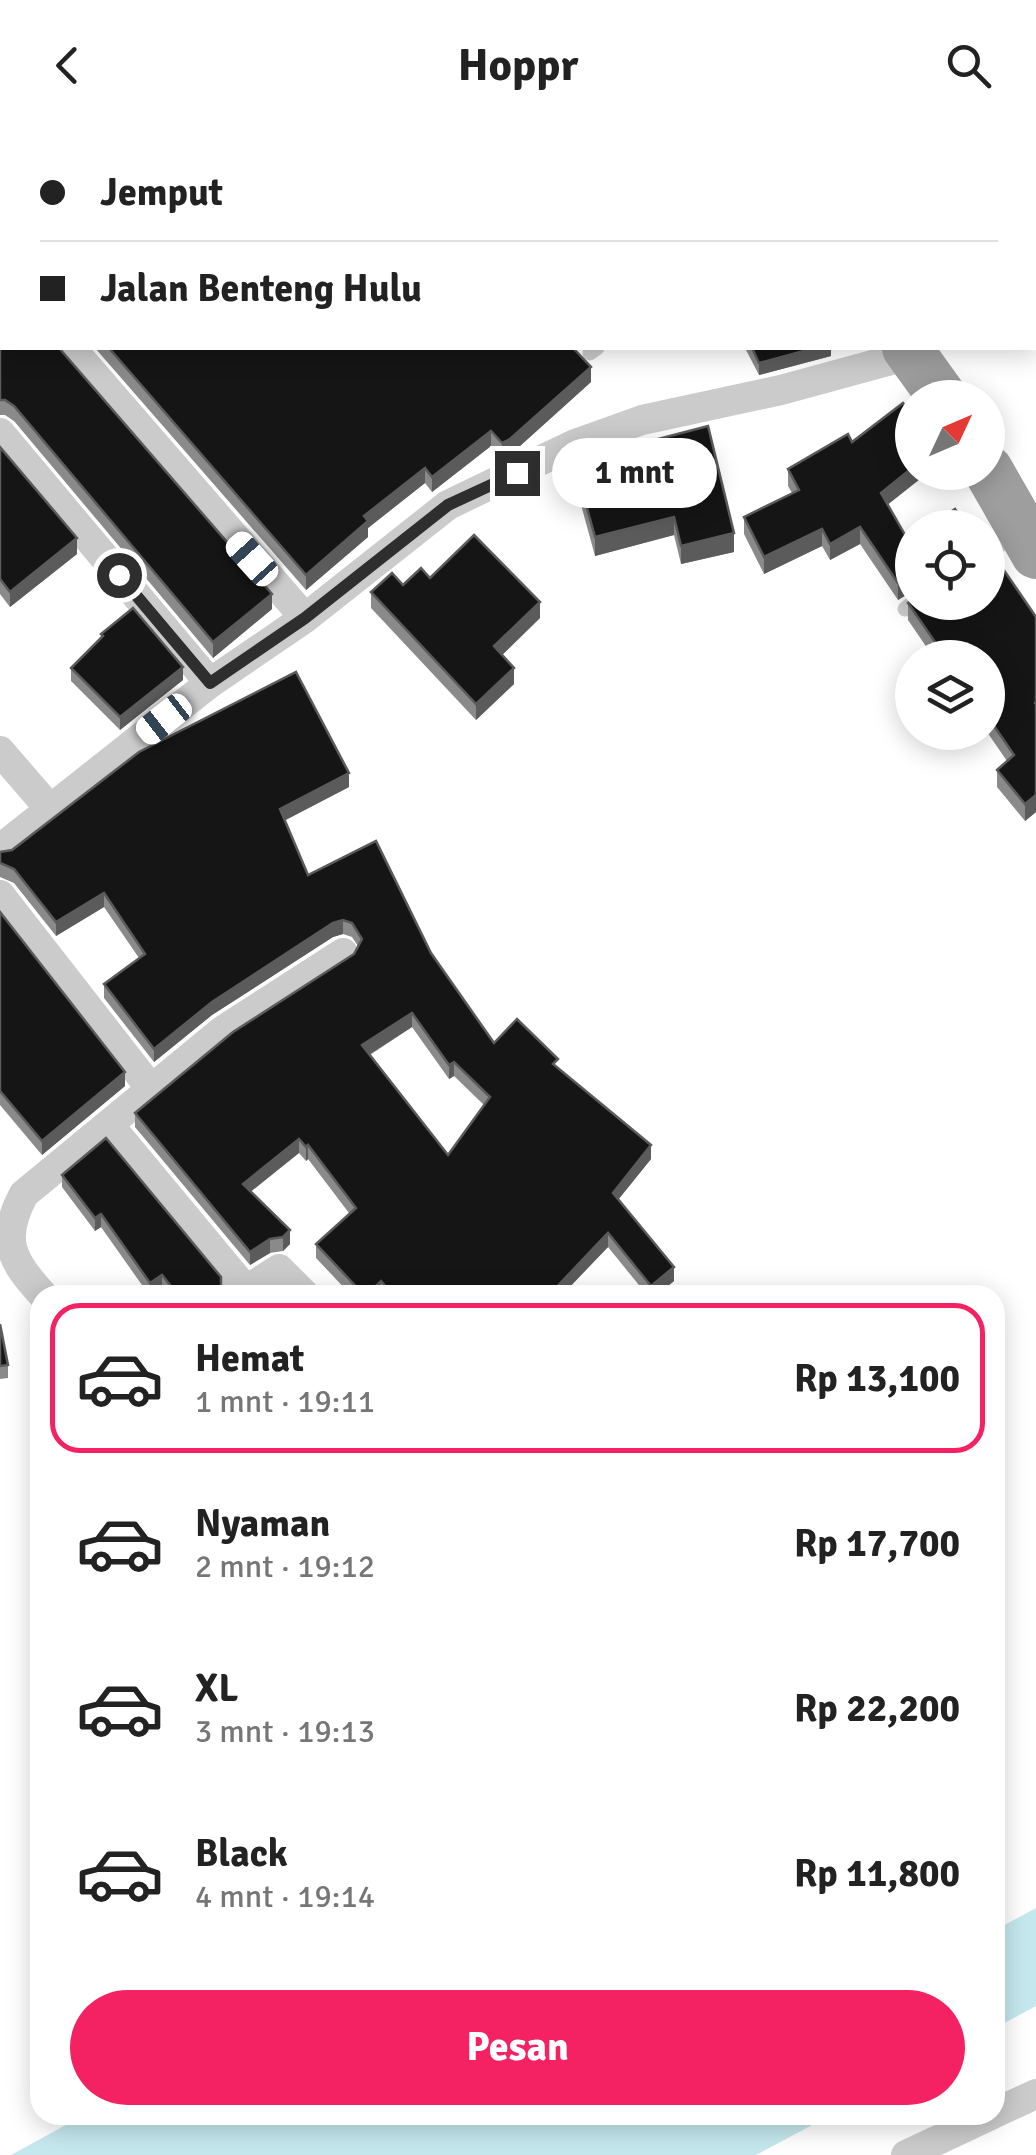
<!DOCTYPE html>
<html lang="id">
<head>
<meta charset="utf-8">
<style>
  body { margin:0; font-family:Signika,sans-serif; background:#f2f2f2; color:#222; height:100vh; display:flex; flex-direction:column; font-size:38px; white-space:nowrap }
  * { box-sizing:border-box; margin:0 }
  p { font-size:32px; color:#767676 }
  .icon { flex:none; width:55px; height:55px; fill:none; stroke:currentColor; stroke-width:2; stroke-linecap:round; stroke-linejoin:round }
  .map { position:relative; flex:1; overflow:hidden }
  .side { position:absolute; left:30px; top:1155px; width:975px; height:840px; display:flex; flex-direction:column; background:#fff; border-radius:30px; box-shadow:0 5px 25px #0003 }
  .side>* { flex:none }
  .hud { position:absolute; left:0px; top:0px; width:1038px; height:220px; box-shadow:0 5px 25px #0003; display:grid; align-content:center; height:220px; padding:0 40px; background:#fff }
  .needle { width:65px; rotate:46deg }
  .tools { position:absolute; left:895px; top:250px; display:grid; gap:20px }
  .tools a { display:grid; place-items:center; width:110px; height:110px; border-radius:50%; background:#fff; box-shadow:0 5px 25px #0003; font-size:50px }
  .end { position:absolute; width:45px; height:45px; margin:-22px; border:12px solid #2e2e2e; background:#fff; box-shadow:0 0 0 5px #fff }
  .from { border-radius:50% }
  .bubble { position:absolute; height:70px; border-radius:35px; background:#fff; box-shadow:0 5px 25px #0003; font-size:32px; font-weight:700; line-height:70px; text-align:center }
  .car { position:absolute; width:30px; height:60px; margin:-30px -15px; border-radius:12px; box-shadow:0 0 8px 2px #0007; background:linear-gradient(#fff 24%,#345 0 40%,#fff 0 76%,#345 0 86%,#fff 0) }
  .hud b { display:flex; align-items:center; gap:35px; height:95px; font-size:38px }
  .hud b+b { border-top:2px solid #e0e0e0 }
  .hud i { width:25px; height:25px; background:#222 }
  ul { padding:18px 0 0; list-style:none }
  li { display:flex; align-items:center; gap:30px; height:150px; margin:0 20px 15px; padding:0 20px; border:5px solid transparent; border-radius:30px }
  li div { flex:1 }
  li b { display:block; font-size:38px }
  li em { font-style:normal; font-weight:700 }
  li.active { border-color:#f42163 }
  li>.icon { width:90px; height:90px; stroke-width:1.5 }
  .button { display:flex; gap:20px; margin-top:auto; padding:20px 40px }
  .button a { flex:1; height:115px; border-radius:60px; background:#f42163; color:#fff; font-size:40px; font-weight:700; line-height:115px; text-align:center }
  header { display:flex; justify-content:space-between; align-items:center; height:130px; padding:0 40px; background:#fff; font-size:45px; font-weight:700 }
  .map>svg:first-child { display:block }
</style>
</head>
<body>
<header><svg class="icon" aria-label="back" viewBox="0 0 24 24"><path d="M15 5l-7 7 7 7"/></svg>Hoppr<svg class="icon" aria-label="search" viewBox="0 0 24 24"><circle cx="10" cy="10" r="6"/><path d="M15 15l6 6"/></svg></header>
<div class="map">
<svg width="1036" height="2025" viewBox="0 0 1036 2025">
  <rect width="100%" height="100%" fill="#fff"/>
  <g fill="#c4e8ee">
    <path d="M1036 1778V1876L995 1898V1800Z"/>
    <path d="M84 1985H549L597 1995 644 1985H831L756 2025H11Z"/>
  </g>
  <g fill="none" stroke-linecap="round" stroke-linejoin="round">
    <g stroke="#cbcbcb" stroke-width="15">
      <path d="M590 223 597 218"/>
      <path d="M988 423 1017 403"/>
      <path d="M905 479 914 472"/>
    </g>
    <g stroke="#cbcbcb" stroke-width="30">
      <path d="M0 134 2 137"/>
      <path d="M71 218 305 488"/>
      <path d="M0 303 210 553"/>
      <path d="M0 621 50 679"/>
      <path d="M0 719 210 553 305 488 448 375 575 314 642 290 781 260 913 224"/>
      <path d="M0 765 152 960"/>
      <path d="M109 995 246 1160"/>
      <path d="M43 1165C10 1130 0 1108 24 1064L222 901 343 823"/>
      <path d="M239 1165 279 1139 305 1165"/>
      <path d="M995 1983 1036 1964"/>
      <path d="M906 2025 991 1985"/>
    </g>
    <path stroke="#cbcbcb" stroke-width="38" d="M1035 179 1036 178"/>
    <g stroke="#9e9e9e" stroke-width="50">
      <path d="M710 0 712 2"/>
      <path d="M907 218 943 268"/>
      <path d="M988 340 1036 424"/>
    </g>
  </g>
  <g fill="#8a8a8a" fill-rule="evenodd">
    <path d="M0 0 2 2V117L0 116Z"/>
    <path d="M0 140 2 218 272 479 213 528 14 291 5 285H0Z"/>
    <path d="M95 218H573L591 252 510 325 502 328 491 316 432 362 425 353 368 398V407L306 460Z"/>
    <path d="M745 218H831V226L759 245Z"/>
    <path d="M0 317 77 424 10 477 0 464Z"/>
    <path d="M574 331 734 422 681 434 674 405 595 426 574 349Z"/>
    <path d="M788 339 888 374 908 410 912 407V462L898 470 860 414 830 430 822 416 764 444 744 404V387L792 363 788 356Z"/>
    <path d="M430 448 540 488 502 525 514 554 476 590 371 478V462Z"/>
    <path d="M908 473 1036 487V682L1025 691 997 657V640L1007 631 987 602 988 528H934L908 490Z"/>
    <path d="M101 504 183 550 120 600 71 551V538L101 508Z"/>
    <path d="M349 657 285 690 308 745 431 823 494 913 558 939 651 1029 618 1070 674 1151 657 1165H647L608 1117 562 1165H351L316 1128V1114L349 1083 308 1029 306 1031 299 1023 250 1061 290 1114 283 1121 270 1123 250 1135 135 997V983L354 824 358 816 352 807 343 804 333 807 212 885 154 932 104 868V854L139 828 104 777 56 806 14 753 0 747V722ZM412 897 449 949 454 946 484 975 448 1025 370 925Z"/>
    <path d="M0 782 125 956 42 1025 0 975Z"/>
    <path d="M62 1045 221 1165H168L162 1157 149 1165 101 1097 95 1101 62 1057Z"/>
    <path d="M0 1194 8 1235V1248L0 1249Z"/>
  </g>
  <g fill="#5b5b5b">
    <path d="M815 218H831V226L759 245V233Z"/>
    <path d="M591 237V252L510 325 502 328V313Z"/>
    <path d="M491 301V316L432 362V347Z"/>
    <path d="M425 338V353L368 398V407L306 460V445L364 386Z"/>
    <path d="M912 338V342H929L881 380V363Z"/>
    <path d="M674 387V405L595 426V407Z"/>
    <path d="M860 397V414L830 430V414Z"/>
    <path d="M822 399V416L764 444V427Z"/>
    <path d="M734 403V422L681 434V416Z"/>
    <path d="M77 408V424L10 477V462Z"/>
    <path d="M912 444V461L898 470V453Z"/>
    <path d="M272 464V479L213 528V512Z"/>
    <path d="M540 472V488L494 533V516Z"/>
    <path d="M183 537V550L120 600V587Z"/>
    <path d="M514 538V554L476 590V574Z"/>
    <path d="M349 643V657L280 693V679Z"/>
    <path d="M1036 665V682L1025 691V674Z"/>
    <path d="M104 763V777L56 806V792Z"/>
    <path d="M343 790V804L333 807 212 885 154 932V919L212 872 333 793Z"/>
    <path d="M412 883V897L362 929V915Z"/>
    <path d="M454 932V946L449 949V935Z"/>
    <path d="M125 942V956L42 1025V1011Z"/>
    <path d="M299 1009V1023L243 1068V1054Z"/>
    <path d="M308 1015V1029L306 1031V1017Z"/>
    <path d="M651 1015V1029L613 1076V1063Z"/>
    <path d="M101 1084V1097L95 1101V1088Z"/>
    <path d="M290 1100V1114L283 1121V1107Z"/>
    <path d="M608 1103V1117L562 1165H549Z"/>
    <path d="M270 1109V1123L250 1135V1122Z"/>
    <path d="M674 1137V1151L657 1165H651V1156Z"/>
    <path d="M162 1145V1157L150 1165V1153Z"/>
    <path d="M381 1151V1165H367Z"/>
  </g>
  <g fill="#151515" stroke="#5b5b5b" stroke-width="2.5" fill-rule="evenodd">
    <path d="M0 0H30L32 2H2V102L0 101Z"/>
    <path d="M253 0H645L648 2H255Z"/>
    <path d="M806 0H827L825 2H809Z"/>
    <path d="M982 0H1036L1035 92V2H984Z"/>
    <path d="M0 140H2V218H59L272 464 213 512 14 276 5 270H0Z"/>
    <path d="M109 218H573L591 237 510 309 502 313 491 301 432 347 425 338 364 386 368 391 306 445Z"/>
    <path d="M752 218H815L759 233Z"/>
    <path d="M903 273 912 284V338L881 363 908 410 912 407V445L898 453 860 397 830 414 822 399 764 427 744 387 799 360 788 339 848 304 852 312Z"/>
    <path d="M708 296 734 403 681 416 674 387 595 407 574 331Z"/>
    <path d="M0 317 77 408 10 462 0 449Z"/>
    <path d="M955 379 967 398H927Z"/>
    <path d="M474 405 540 472 494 516 514 538 476 574 371 462 392 443 403 455 421 438 430 448Z"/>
    <path d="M988 417 1036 487V572L1035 573 1036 574V665L1025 674 997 640 1014 625 988 587V528H946L908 473 912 469V472H988Z"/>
    <path d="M133 478 183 537 120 587 71 538 103 506 101 504Z"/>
    <path d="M296 542 349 643 280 679 308 745 376 711 431 823 494 913 517 889 558 929 553 934 651 1015 613 1063 674 1137 651 1156 608 1103 549 1165H393L381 1151 367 1165H364L316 1114 356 1078 308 1015 306 1017 299 1009 243 1054 290 1100 283 1107 270 1109 250 1122 135 983 233 902 354 824 362 809 352 793 343 790 333 793 212 872 154 919 104 854 145 824 104 763 56 792 14 739 0 733V722L12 720 139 622ZM412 883 449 935 454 932 490 967 448 1025 362 915Z"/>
    <path d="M0 782 125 942 42 1011 0 961Z"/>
    <path d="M106 1008 221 1147V1157L212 1165H178L162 1145 150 1153 101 1084 95 1088 62 1045Z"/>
    <path d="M0 1194 8 1235 0 1236Z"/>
  </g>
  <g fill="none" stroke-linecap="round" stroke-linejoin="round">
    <path stroke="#2e2e2e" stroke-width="12" d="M119 445 210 553 305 488 448 375 517 343"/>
  </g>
</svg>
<div class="tools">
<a><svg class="needle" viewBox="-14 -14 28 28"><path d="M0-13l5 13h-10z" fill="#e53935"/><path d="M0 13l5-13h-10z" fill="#767676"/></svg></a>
<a><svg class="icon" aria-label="locate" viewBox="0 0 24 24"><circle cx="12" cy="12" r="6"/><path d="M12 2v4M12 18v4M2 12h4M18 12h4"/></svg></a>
<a><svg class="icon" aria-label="layers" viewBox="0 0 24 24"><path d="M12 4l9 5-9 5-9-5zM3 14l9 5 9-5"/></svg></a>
</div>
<i class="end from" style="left:119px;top:445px"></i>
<i class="end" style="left:517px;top:343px"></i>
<div class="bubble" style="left:552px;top:308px;width:165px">1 mnt</div>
<i class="car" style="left:252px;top:429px;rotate:318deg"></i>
<i class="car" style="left:164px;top:589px;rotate:232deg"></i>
<div class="hud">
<b><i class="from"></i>Jemput</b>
<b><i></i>Jalan Benteng Hulu</b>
</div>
<section class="side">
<ul>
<li class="active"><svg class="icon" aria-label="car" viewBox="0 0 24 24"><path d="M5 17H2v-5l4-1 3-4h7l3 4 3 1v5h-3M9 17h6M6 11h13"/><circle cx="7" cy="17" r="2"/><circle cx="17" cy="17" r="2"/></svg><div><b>Hemat</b><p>1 mnt · 19:11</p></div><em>Rp 13,100</em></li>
<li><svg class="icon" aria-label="car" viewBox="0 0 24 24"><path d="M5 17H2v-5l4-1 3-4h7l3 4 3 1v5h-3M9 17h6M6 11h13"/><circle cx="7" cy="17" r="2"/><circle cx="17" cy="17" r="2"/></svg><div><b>Nyaman</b><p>2 mnt · 19:12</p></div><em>Rp 17,700</em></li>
<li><svg class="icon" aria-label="car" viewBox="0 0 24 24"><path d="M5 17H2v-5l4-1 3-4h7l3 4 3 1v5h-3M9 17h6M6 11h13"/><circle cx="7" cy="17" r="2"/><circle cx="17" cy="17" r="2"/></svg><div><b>XL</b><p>3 mnt · 19:13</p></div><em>Rp 22,200</em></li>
<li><svg class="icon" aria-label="car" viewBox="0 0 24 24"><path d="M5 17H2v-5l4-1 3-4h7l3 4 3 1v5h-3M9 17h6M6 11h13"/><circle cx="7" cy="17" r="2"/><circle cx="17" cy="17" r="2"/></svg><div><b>Black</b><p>4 mnt · 19:14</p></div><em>Rp 11,800</em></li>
</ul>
<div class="button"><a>Pesan</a></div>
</section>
</div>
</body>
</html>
